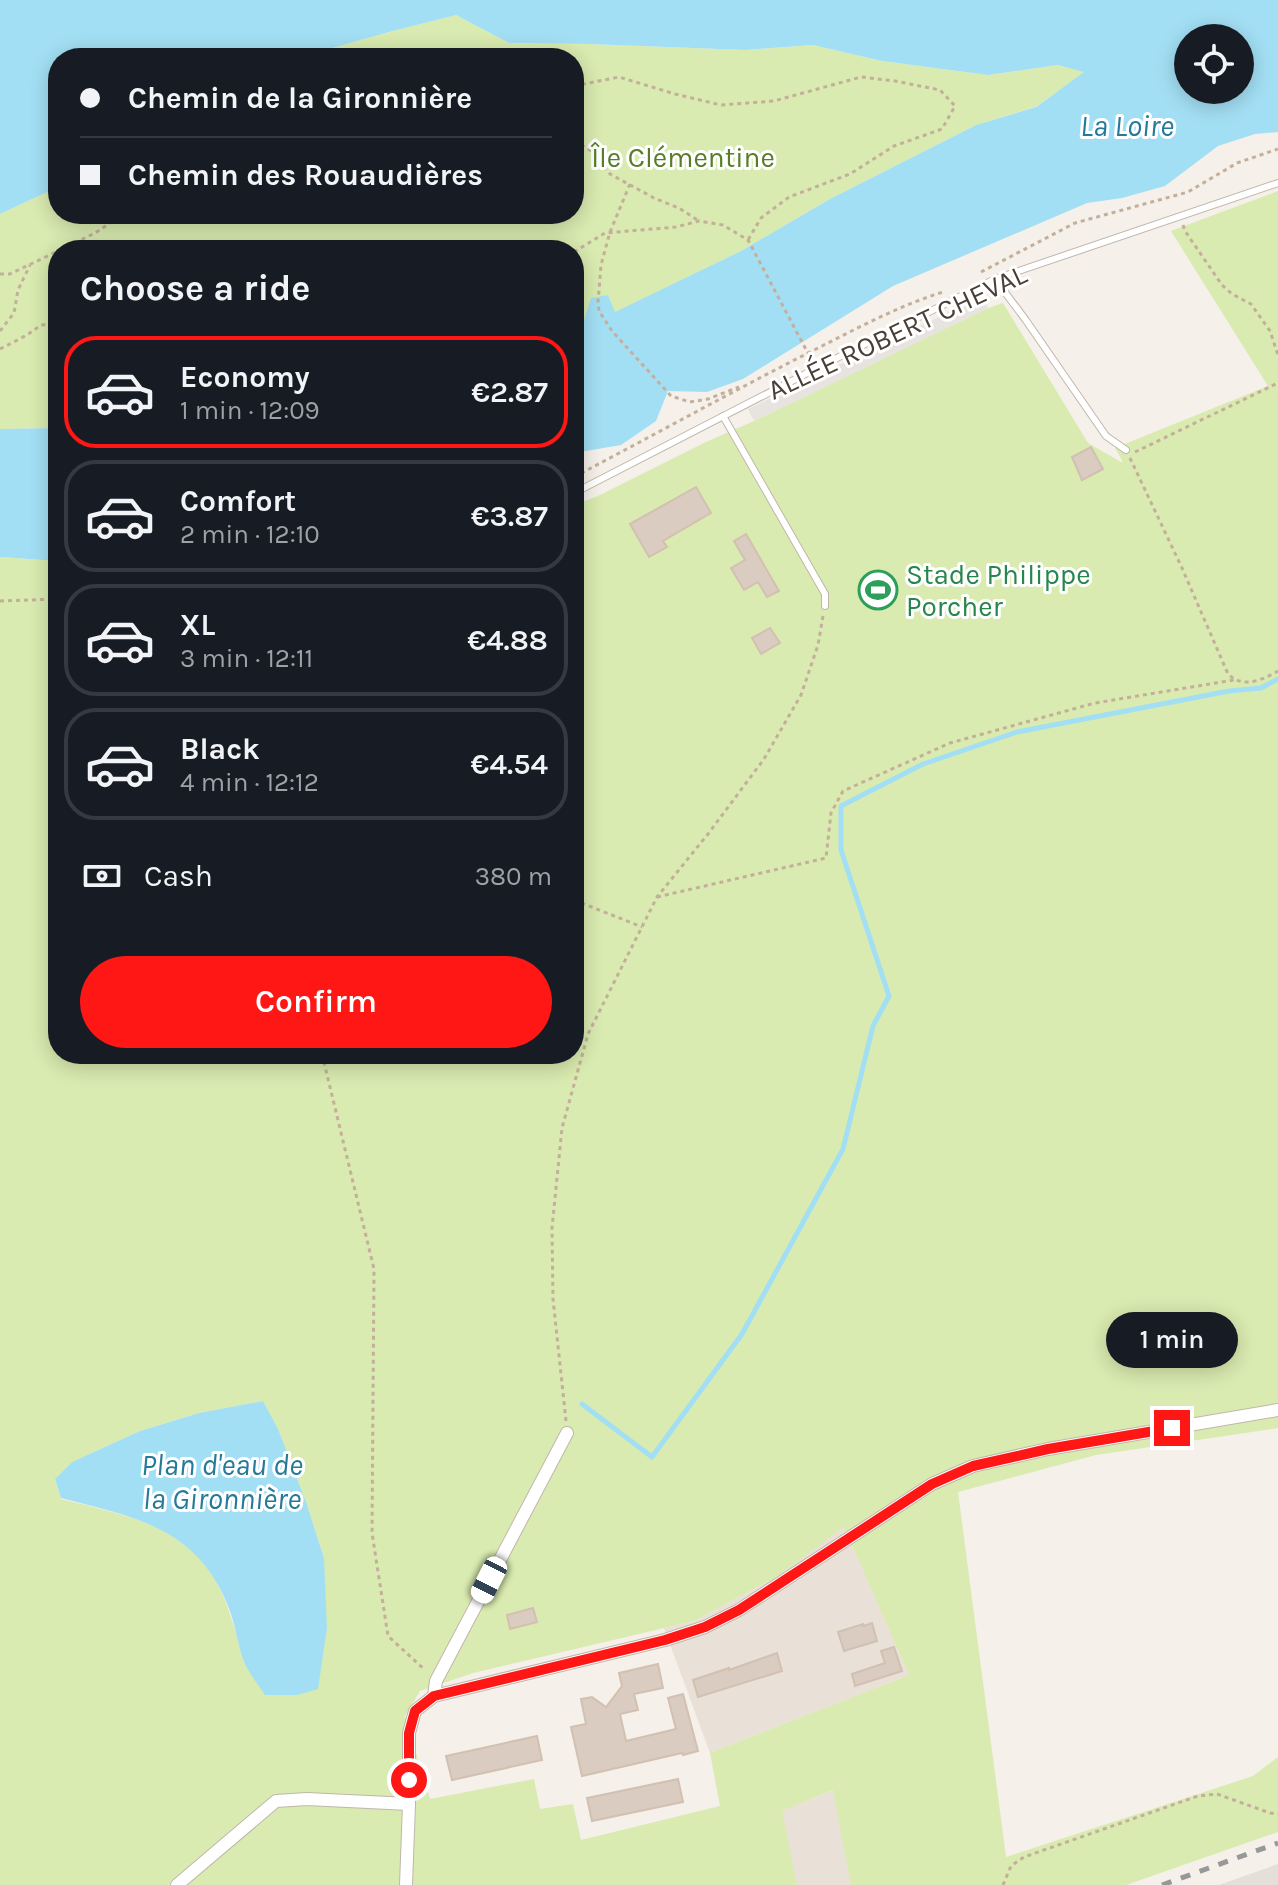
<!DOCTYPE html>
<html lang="en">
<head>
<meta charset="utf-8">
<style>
  body { margin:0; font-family:Karla,sans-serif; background:#242831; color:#f1f3f6; height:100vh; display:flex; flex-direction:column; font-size:30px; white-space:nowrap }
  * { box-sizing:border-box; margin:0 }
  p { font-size:26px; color:#9ea1a6 }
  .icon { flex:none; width:44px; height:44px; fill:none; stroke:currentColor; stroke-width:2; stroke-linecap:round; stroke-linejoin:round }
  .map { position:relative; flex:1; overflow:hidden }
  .panel { position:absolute; left:48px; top:240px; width:536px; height:824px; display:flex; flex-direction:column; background:#171b24; border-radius:32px; box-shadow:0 4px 20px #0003 }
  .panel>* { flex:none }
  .hud { position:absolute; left:48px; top:48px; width:536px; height:176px; border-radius:32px; box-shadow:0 4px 20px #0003; display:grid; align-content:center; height:176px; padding:0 32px; background:#171b24 }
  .tools { position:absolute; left:1174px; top:24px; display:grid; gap:16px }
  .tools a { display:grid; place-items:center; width:80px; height:80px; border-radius:50%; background:#171b24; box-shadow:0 4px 20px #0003; font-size:40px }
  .end { position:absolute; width:36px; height:36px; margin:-18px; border:10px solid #ff1716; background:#fff; box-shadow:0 0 0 4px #fff }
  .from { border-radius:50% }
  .bubble { position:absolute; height:56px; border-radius:28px; background:#171b24; box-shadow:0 4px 20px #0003; font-size:26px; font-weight:600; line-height:56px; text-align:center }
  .car { position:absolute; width:24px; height:48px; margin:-24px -12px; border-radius:10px; box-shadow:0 0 6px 2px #0007; background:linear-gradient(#fff 24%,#345 0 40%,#fff 0 76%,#345 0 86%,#fff 0) }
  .hud b { display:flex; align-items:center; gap:28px; height:76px; font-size:30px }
  .hud b+b { border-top:2px solid #363941 }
  .hud i { width:20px; height:20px; background:#f1f3f6 }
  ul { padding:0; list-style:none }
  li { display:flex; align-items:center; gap:24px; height:112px; margin:0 16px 12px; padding:0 16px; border:4px solid #363941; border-radius:32px }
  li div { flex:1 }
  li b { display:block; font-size:30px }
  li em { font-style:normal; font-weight:600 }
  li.on { border-color:#ff1716 }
  li>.icon { width:72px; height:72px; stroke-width:1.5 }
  h2 { padding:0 32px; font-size:36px; line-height:96px }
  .pay { display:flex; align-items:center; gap:20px; height:88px; padding:0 32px; font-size:30px }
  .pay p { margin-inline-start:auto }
  .cta { display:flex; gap:16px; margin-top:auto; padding:16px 32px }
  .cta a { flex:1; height:92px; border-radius:48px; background:#ff1716; color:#fff; font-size:32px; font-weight:600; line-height:92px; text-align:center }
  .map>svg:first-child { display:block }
</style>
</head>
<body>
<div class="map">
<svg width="1278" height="1885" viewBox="0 0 1278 1885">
  <rect width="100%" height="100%" fill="#f5f0e9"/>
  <g fill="#e9e1d7">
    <path d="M844 1526 909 1675 710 1753 664 1628 694 1621 778 1576Z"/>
    <path d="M834 1790 851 1885H797L781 1811Z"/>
  </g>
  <path fill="#e5dfda" d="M1278 1864V1885H1219Z"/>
  <g fill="#d9ebb0" fill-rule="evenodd">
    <path d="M456 15 509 43 588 44 745 50 813 45 882 61 988 75 1058 65 1085 72 1035 107 976 125 830 199 741 251 614 313 608 295 581 330 574 334V250H58V428L0 429V214L58 187V214H574V58H297L389 32Z"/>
    <path d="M1278 191V1428L1096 1455 958 1492 1006 1857 1253 1776 1278 1757V1832L1126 1885H851L833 1790 782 1811 797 1885H0V557L58 561V1054H574V505L598 496 706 442 754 421 988 308 1003 303 1088 443 1121 462H1123L1115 448 1268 386 1171 231ZM263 1401C289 1451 307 1505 324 1558L245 1664C235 1631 227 1594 206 1565 176 1523 108 1511 61 1499L55 1479 72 1462 140 1431 199 1413ZM844 1527 909 1675 710 1753 720 1806 581 1840 573 1804 540 1809 534 1779 430 1799 405 1716 420 1691 473 1673 694 1621 778 1576Z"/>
  </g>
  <path fill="#e6e3e1" d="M982 296 988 308 754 421 748 409Z"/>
  <g fill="#a3dff4" fill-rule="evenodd">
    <path d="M0 0H1278V132L1255 134 1218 146 1165 186 1122 198 1087 203 893 286 743 379 707 392 668 391 656 421 621 445 574 453V334L581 330 591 298 608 295 615 312 741 251 830 199 976 125 1036 107 1084 72 1058 65 988 75 882 61 813 45 745 50 588 44 509 43 456 15 389 32 297 58H58V187L0 214ZM1188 38H1240V90H1188Z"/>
    <path d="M58 428V561L0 557V429Z"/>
    <path d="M263 1401 278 1429 306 1502 324 1558 327 1628 318 1689 297 1695H265C258 1685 250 1674 245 1664 238 1647 236 1628 230 1611 199 1528 138 1518 61 1498L55 1479 72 1462 140 1431 199 1413Z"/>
  </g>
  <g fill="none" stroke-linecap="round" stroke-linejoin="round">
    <path stroke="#a3dff4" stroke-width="5" d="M582 1404 652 1457 742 1334 843 1149 873 1026 889 996 841 850V806L923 764 1017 732 1229 691 1261 688 1278 679"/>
  </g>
  <g fill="#daccc1" stroke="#d2c0b1" stroke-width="2">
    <path d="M1091 447 1103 469 1082 480 1072 457Z"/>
    <path d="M696 487 711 513 663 541 667 547 649 557 630 524Z"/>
    <path d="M746 534 779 591 767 597 758 582 744 590 731 568 745 560 734 541Z"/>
    <path d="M770 628 780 643 761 654 752 638Z"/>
    <path d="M533 1608 537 1622 510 1629 507 1615Z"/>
    <path d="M872 1623 877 1641 844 1651 838 1632 863 1624V1626Z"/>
    <path d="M894 1647 902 1671 855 1686 852 1674 885 1663 881 1651Z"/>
    <path d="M777 1653 782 1671 698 1697 693 1680 729 1668V1670Z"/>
    <path d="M658 1664 663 1688 634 1694 638 1710 620 1714 626 1741 676 1729 668 1698 683 1694 698 1751 683 1755 682 1753 582 1776 571 1727 586 1724 581 1699 592 1697 606 1707 622 1686 619 1673Z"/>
    <path d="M537 1736 542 1760 452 1780 446 1756Z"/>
    <path d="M678 1779 683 1802 592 1821 587 1798Z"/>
  </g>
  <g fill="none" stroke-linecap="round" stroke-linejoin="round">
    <defs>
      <g id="lane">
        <path d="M995 279 1025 319 1106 436 1126 450"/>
        <path d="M723 416 825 594V606"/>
        <path d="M574 493 815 369 995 279 1278 183"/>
      </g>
      <g id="street">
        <path d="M434 1696 665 1640 705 1627 739 1610 932 1484 973 1466 1048 1449 1278 1410"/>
        <path d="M177 1885 276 1801 307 1799 409 1804"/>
        <path d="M406 1885 409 1804V1733L415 1711 434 1696 436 1681 567 1433"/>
      </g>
    </defs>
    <use href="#lane" stroke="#c1b6ab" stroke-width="8"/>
    <use href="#street" stroke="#c1b6ab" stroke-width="14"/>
    <g stroke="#c4af9b" stroke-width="3" stroke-dasharray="4 4" stroke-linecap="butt">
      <path d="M574 86 619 77 675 94 721 105 774 101 861 77 895 81 940 90 955 106 942 129 894 146 850 174 789 197 761 218 748 240"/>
      <path d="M574 141 590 150 610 174 654 198 679 208 699 221"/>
      <path d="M630 184 610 232 601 265 598 302 599 311 612 331 671 396 690 402 708 399 739 387"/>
      <path d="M143 214C177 220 210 217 244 214"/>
      <path d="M1183 225 1185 231 1222 285 1232 294 1251 304 1270 331 1278 355"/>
      <path d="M60 250 95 233 123 214"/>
      <path d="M574 252 605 233 676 227 699 221 723 225 748 240 811 359"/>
      <path d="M981 272 1075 223 1188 192 1237 163 1278 149"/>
      <path d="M0 274H10L58 251"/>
      <path d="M0 331 14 313 18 290 30 265"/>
      <path d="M0 349 27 335 41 325 58 324"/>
      <path d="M1135 452 1278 383"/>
      <path d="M1130 458 1182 568 1228 674C1243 689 1262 680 1278 671"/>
      <path d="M574 477C654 435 733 391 814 350 856 329 898 306 943 292"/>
      <path d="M0 601 58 599"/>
      <path d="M657 897 826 858 831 813 843 791 950 743 1095 703 1234 680"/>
      <path d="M574 900 642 927"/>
      <path d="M322 1054 374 1269 372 1533 388 1636 425 1670"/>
      <path d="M566 1421 553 1299 552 1228 562 1128 588 1034 657 897 708 834 764 759 801 695 818 645 823 616"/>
      <path d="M1003 1885 1011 1866 1024 1857 1198 1796 1217 1794 1270 1813 1278 1814"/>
    </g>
    <use href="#lane" stroke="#fff" stroke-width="6"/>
    <use href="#street" stroke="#fff" stroke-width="12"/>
    <path stroke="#989898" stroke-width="5" stroke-dasharray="10 10" stroke-linecap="butt" d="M1162 1885 1278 1843"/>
  </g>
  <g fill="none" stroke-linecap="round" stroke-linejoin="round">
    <path stroke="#ff1716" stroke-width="10" d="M409 1780V1733L415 1711 434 1696 665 1640 705 1627 739 1610 932 1484 973 1466 1048 1449 1172 1428"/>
  </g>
  <defs>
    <symbol id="stadium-ring" viewBox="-11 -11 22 22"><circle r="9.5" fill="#fff" stroke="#2e9e5b" stroke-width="1.5"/><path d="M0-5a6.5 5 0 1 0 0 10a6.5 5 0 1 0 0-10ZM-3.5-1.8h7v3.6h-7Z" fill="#2e9e5b"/></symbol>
  </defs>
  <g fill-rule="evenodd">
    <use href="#stadium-ring" x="856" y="568" width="44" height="44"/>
  </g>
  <g text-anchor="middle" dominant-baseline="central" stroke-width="6" stroke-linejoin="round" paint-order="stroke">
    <g font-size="28" fill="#557e27" stroke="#fff">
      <text x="683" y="157">Île Clémentine</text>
    </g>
    <g font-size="28" fill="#493f37" stroke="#fff">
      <text transform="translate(897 332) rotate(-25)">ALLÉE ROBERT CHEVAL</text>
    </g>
    <g font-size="28" fill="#27864d" stroke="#fff" text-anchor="start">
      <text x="906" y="574">Stade Philippe<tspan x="906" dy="32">Porcher</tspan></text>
    </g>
    <g font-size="30" font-style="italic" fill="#257999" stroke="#fff">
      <text x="1127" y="126">La Loire</text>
      <text x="222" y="1465">Plan d'eau de<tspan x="222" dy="34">la Gironnière</tspan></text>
    </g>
  </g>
</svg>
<div class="tools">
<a><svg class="icon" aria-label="locate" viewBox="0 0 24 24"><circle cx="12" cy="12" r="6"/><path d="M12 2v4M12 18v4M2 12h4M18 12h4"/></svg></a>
</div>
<i class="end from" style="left:409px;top:1780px"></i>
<i class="end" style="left:1172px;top:1428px"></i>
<div class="bubble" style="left:1106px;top:1312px;width:132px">1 min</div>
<i class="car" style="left:489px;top:1580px;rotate:207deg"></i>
<div class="hud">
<b><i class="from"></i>Chemin de la Gironnière</b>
<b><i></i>Chemin des Rouaudières</b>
</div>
<section class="panel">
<h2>Choose a ride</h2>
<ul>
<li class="on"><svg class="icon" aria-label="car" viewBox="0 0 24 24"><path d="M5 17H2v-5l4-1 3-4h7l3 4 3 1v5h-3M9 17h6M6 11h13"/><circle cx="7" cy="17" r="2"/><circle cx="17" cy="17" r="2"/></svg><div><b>Economy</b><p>1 min · 12:09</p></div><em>€2.87</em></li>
<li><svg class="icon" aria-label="car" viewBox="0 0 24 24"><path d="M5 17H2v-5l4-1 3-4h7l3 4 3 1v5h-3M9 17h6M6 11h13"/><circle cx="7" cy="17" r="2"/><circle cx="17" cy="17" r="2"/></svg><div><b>Comfort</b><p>2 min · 12:10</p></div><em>€3.87</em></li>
<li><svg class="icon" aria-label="car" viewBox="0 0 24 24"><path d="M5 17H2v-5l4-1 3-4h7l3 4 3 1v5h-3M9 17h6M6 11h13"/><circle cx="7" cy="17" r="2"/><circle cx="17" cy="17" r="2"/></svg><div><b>XL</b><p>3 min · 12:11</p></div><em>€4.88</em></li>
<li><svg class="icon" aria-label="car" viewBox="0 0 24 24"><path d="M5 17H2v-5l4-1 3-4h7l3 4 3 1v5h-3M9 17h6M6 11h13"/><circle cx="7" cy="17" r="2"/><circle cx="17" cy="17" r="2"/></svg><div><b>Black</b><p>4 min · 12:12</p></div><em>€4.54</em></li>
</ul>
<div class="pay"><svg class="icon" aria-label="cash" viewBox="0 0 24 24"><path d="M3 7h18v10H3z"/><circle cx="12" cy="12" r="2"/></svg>Cash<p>380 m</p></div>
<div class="cta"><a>Confirm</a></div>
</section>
</div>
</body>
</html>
